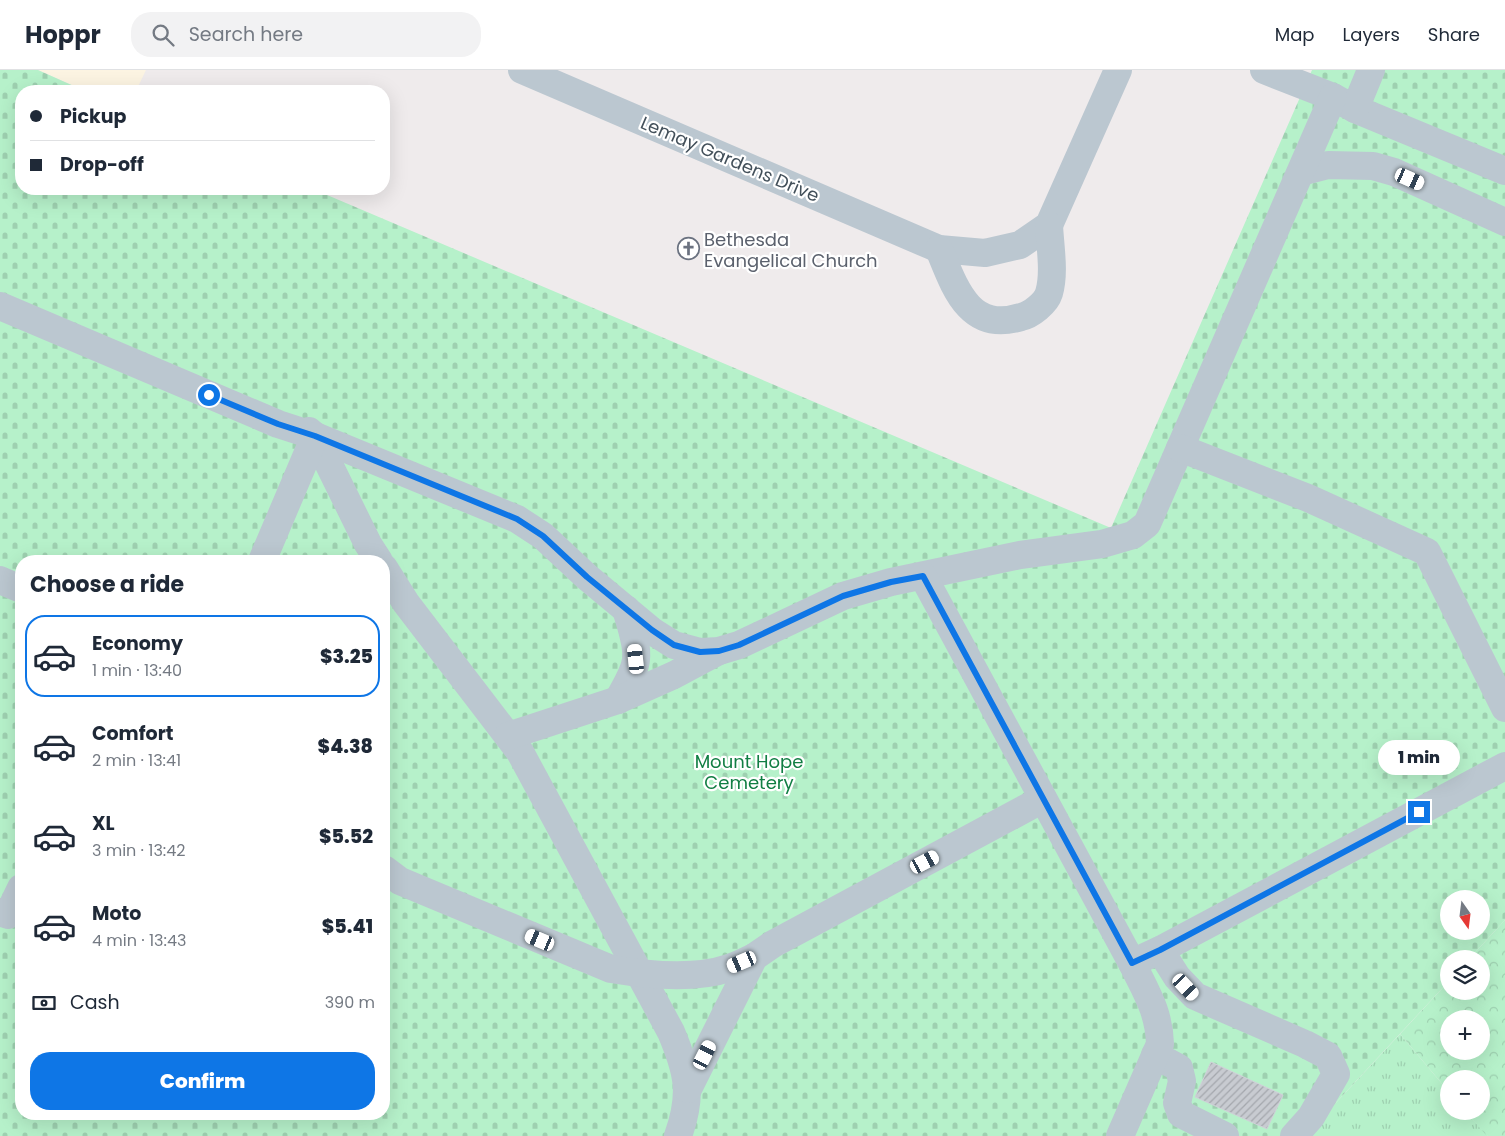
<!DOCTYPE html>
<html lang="en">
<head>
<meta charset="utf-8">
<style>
  body { margin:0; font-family:Poppins,sans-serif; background:#f2f2f3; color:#1f2937; height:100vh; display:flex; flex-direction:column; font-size:19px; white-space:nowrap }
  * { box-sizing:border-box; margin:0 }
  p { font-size:16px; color:#747a83 }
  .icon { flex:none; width:28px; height:28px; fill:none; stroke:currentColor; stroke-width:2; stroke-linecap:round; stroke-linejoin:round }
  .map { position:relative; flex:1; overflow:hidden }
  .side { position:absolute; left:15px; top:485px; width:375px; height:565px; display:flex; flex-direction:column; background:#fff; border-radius:20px; box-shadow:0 5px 20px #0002 }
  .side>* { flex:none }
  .top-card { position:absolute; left:15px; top:15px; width:375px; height:110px; border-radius:20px; box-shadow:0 5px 20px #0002; display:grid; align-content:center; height:110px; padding:0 15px; background:#fff }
  .needle { width:32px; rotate:166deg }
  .controls { position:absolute; left:1440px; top:820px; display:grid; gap:10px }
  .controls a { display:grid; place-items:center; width:50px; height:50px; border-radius:50%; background:#fff; box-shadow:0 5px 20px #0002; font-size:25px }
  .end { position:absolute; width:22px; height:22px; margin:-11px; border:6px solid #0e76e6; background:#fff; box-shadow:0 0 0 2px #fff }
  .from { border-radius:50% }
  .bubble { position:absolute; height:35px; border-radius:18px; background:#fff; box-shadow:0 5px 20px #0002; font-size:16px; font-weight:800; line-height:35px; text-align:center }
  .car { position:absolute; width:15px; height:30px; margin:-15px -8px; border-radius:6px; box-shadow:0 0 4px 1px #0007; background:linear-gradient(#fff 24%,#345 0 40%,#fff 0 76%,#345 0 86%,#fff 0) }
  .top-card b { display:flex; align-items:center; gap:18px; height:48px; font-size:19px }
  .top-card b+b { border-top:1px solid #e0e1e3 }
  .top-card i { width:12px; height:12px; background:#1f2937 }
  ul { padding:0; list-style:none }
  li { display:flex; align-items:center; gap:15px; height:82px; margin:0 10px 8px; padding:0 5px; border:2px solid transparent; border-radius:20px }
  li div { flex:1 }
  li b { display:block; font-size:19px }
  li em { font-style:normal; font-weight:800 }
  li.active { border-color:#0e76e6 }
  li>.icon { width:45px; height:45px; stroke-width:1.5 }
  h2 { padding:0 15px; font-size:22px; line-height:60px }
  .pay { display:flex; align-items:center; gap:12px; height:55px; padding:0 15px; font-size:19px }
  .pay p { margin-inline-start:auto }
  .cta { display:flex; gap:10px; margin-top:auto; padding:10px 15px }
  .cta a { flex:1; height:58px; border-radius:20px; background:#0e76e6; color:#fff; font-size:20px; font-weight:800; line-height:58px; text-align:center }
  header { display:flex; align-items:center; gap:30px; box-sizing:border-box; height:70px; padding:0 25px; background:#fff; border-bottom:1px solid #e0e1e3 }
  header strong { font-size:24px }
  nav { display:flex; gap:28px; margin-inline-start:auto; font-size:18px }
  .search { width:350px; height:45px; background:#f2f2f3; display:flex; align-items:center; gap:12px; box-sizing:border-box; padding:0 18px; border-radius:20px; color:#747a83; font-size:19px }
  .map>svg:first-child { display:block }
</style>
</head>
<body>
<header>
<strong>Hoppr</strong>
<div class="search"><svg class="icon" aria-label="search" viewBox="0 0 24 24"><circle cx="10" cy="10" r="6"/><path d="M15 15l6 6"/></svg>Search here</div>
<nav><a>Map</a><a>Layers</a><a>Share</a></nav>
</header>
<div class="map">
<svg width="1505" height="1066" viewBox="0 0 1505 1066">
  <defs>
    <pattern id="grass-tufts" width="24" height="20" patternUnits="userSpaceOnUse" patternTransform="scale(1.25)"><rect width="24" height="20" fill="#b6f1ca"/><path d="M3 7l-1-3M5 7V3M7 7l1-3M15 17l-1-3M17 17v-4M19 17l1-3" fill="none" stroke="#9ed0b0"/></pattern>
    <pattern id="forest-crowns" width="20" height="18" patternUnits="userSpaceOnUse" patternTransform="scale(1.25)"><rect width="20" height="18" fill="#b6f1ca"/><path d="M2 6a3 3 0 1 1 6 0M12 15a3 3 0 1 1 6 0" fill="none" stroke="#9ed0b0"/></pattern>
    <pattern id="cemetery-stones" width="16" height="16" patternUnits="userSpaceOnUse" patternTransform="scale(1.25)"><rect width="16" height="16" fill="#b6f1ca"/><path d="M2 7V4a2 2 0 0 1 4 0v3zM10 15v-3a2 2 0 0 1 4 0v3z" fill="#9ed0b0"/></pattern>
    <pattern id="building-hatch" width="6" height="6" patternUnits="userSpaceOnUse" patternTransform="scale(1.25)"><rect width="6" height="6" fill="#c8cbd1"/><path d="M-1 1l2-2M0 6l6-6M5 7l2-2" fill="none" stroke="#a4a7ad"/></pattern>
  </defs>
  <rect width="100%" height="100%" fill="#efebec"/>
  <path fill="#fcf4e2" d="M38 0H146L136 21H85Z"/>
  <path fill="url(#grass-tufts)" d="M1400 964 1449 1022V1041H1465L1488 1066H1305Z"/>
  <path fill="url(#forest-crowns)" fill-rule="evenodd" d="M1505 850V1066H1488L1486 1065 1465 1041H1481V1009H1449V1022L1400 964 1449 911V921H1481V889H1469ZM1449 949H1481V981H1449Z"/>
  <path fill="url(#cemetery-stones)" fill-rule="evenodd" d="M0 0H38L85 21H21V119H313L1111 458 1312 0H1505V850L1469 889H1449V911L1305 1066H0ZM21 491H384V1044H21ZM1449 829H1481V861H1449Z"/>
  <path fill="url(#building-hatch)" stroke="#cfd2d8" d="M1211 992 1283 1025 1267 1059 1195 1027Z"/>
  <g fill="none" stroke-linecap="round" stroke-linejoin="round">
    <g stroke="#bbc7d0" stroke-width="28">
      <path d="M522 0 939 179 985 183 1020 175 1049 155 1118 0"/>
      <path d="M1264 0 1333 27 1355 39 1505 101"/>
      <path d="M1355 39 1371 0"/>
      <path d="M1301 102 1328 95 1373 96 1394 102 1505 152"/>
      <path d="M939 179C955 218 969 263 1021 247 1031 245 1046 233 1049 223 1055 202 1050 177 1049 155"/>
      <path d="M0 236 278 354 315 366 517 449 543 466 587 507 652 561 674 575 700 582 719 581 739 575 843 526 891 512 1020 485 1102 474 1133 465 1147 454 1333 27"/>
      <path d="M309 361 315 366 368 474 379 491"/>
      <path d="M1180 378 1308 428 1427 482 1505 638"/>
      <path d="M262 491 315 366"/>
      <path d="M384 498 406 533 520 682 671 962C688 1002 693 1024 678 1066"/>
      <path d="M923 506 1132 893 1160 880 1505 696"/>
      <path d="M0 510 21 519"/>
      <path d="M618 630C625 617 634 604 636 590 638 574 630 554 626 539"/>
      <path d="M508 666 618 630 674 605 719 581"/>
      <path d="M384 799 400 811 611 899C647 905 694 910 729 898 738 895 746 891 754 887"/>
      <path d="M0 842 8 845 21 818"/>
      <path d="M1160 880 1177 907 1195 926 1305 974 1328 986 1336 1004 1311 1047 1294 1066"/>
      <path d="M1155 985 1179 998 1182 1011 1177 1033 1181 1044 1225 1066"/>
      <path d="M688 1019 754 887 773 874 1043 729"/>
      <path d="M1120 1066 1160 974C1159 941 1146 922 1132 893"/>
    </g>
  </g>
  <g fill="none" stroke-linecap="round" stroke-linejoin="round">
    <path stroke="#0e76e6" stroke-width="6" d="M209 325 278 354 315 366 517 449 543 466 587 507 652 560 674 575 700 582 719 581 739 575 843 526 891 512 923 506 1132 893 1160 880 1419 742"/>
  </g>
  <defs>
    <symbol id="church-ring" viewBox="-11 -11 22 22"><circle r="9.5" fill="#fff" stroke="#6b7280" stroke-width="1.5"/><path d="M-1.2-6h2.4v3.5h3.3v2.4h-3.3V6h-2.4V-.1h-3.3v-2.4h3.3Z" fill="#6b7280"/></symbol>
  </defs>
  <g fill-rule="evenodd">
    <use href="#church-ring" x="676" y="166" width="25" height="25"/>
  </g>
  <g text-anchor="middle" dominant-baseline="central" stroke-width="4.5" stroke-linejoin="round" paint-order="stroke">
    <g font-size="18" fill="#43505a" stroke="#fff">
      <text transform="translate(730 89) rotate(23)">Lemay Gardens Drive</text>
    </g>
    <g font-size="18" fill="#5b616d" stroke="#fff" text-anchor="start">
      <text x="704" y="169">Bethesda<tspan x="704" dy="21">Evangelical Church</tspan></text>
    </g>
    <g font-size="18" fill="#117e43" stroke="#fff">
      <text x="749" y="691">Mount Hope<tspan x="749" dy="21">Cemetery</tspan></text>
    </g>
  </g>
</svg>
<div class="controls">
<a><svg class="needle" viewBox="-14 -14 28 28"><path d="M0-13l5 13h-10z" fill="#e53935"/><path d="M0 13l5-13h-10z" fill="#747a83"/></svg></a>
<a><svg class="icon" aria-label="layers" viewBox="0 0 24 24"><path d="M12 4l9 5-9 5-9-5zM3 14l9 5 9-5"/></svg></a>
<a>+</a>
<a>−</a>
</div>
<i class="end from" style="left:209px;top:325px"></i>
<i class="end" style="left:1419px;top:742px"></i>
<div class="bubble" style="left:1378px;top:670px;width:82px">1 min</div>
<i class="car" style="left:1410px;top:109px;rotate:114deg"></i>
<i class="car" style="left:636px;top:589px;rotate:354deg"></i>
<i class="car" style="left:925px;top:792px;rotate:62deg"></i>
<i class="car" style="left:540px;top:870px;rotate:293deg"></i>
<i class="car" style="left:742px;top:892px;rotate:247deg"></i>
<i class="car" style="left:1186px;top:917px;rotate:137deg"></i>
<i class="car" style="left:705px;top:985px;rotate:27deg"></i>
<div class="top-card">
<b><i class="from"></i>Pickup</b>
<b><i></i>Drop-off</b>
</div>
<section class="side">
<h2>Choose a ride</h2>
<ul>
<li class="active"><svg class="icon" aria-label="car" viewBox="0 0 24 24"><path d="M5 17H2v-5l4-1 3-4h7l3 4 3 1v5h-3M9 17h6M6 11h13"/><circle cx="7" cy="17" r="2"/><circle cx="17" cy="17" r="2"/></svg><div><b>Economy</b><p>1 min · 13:40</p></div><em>$3.25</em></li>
<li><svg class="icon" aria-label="car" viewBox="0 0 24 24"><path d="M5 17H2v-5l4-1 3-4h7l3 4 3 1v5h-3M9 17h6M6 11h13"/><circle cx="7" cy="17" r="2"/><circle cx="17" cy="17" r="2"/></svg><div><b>Comfort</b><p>2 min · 13:41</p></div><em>$4.38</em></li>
<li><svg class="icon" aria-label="car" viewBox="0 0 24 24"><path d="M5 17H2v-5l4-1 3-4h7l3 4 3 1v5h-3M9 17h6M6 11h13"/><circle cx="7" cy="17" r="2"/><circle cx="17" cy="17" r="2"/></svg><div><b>XL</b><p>3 min · 13:42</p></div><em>$5.52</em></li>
<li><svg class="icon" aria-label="car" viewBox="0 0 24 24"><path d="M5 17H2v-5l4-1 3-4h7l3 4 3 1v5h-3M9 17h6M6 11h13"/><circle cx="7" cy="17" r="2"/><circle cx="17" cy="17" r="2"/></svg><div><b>Moto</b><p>4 min · 13:43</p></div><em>$5.41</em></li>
</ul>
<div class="pay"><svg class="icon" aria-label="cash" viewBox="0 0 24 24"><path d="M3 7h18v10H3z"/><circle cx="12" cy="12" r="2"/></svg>Cash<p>390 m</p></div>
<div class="cta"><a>Confirm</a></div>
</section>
</div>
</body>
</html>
